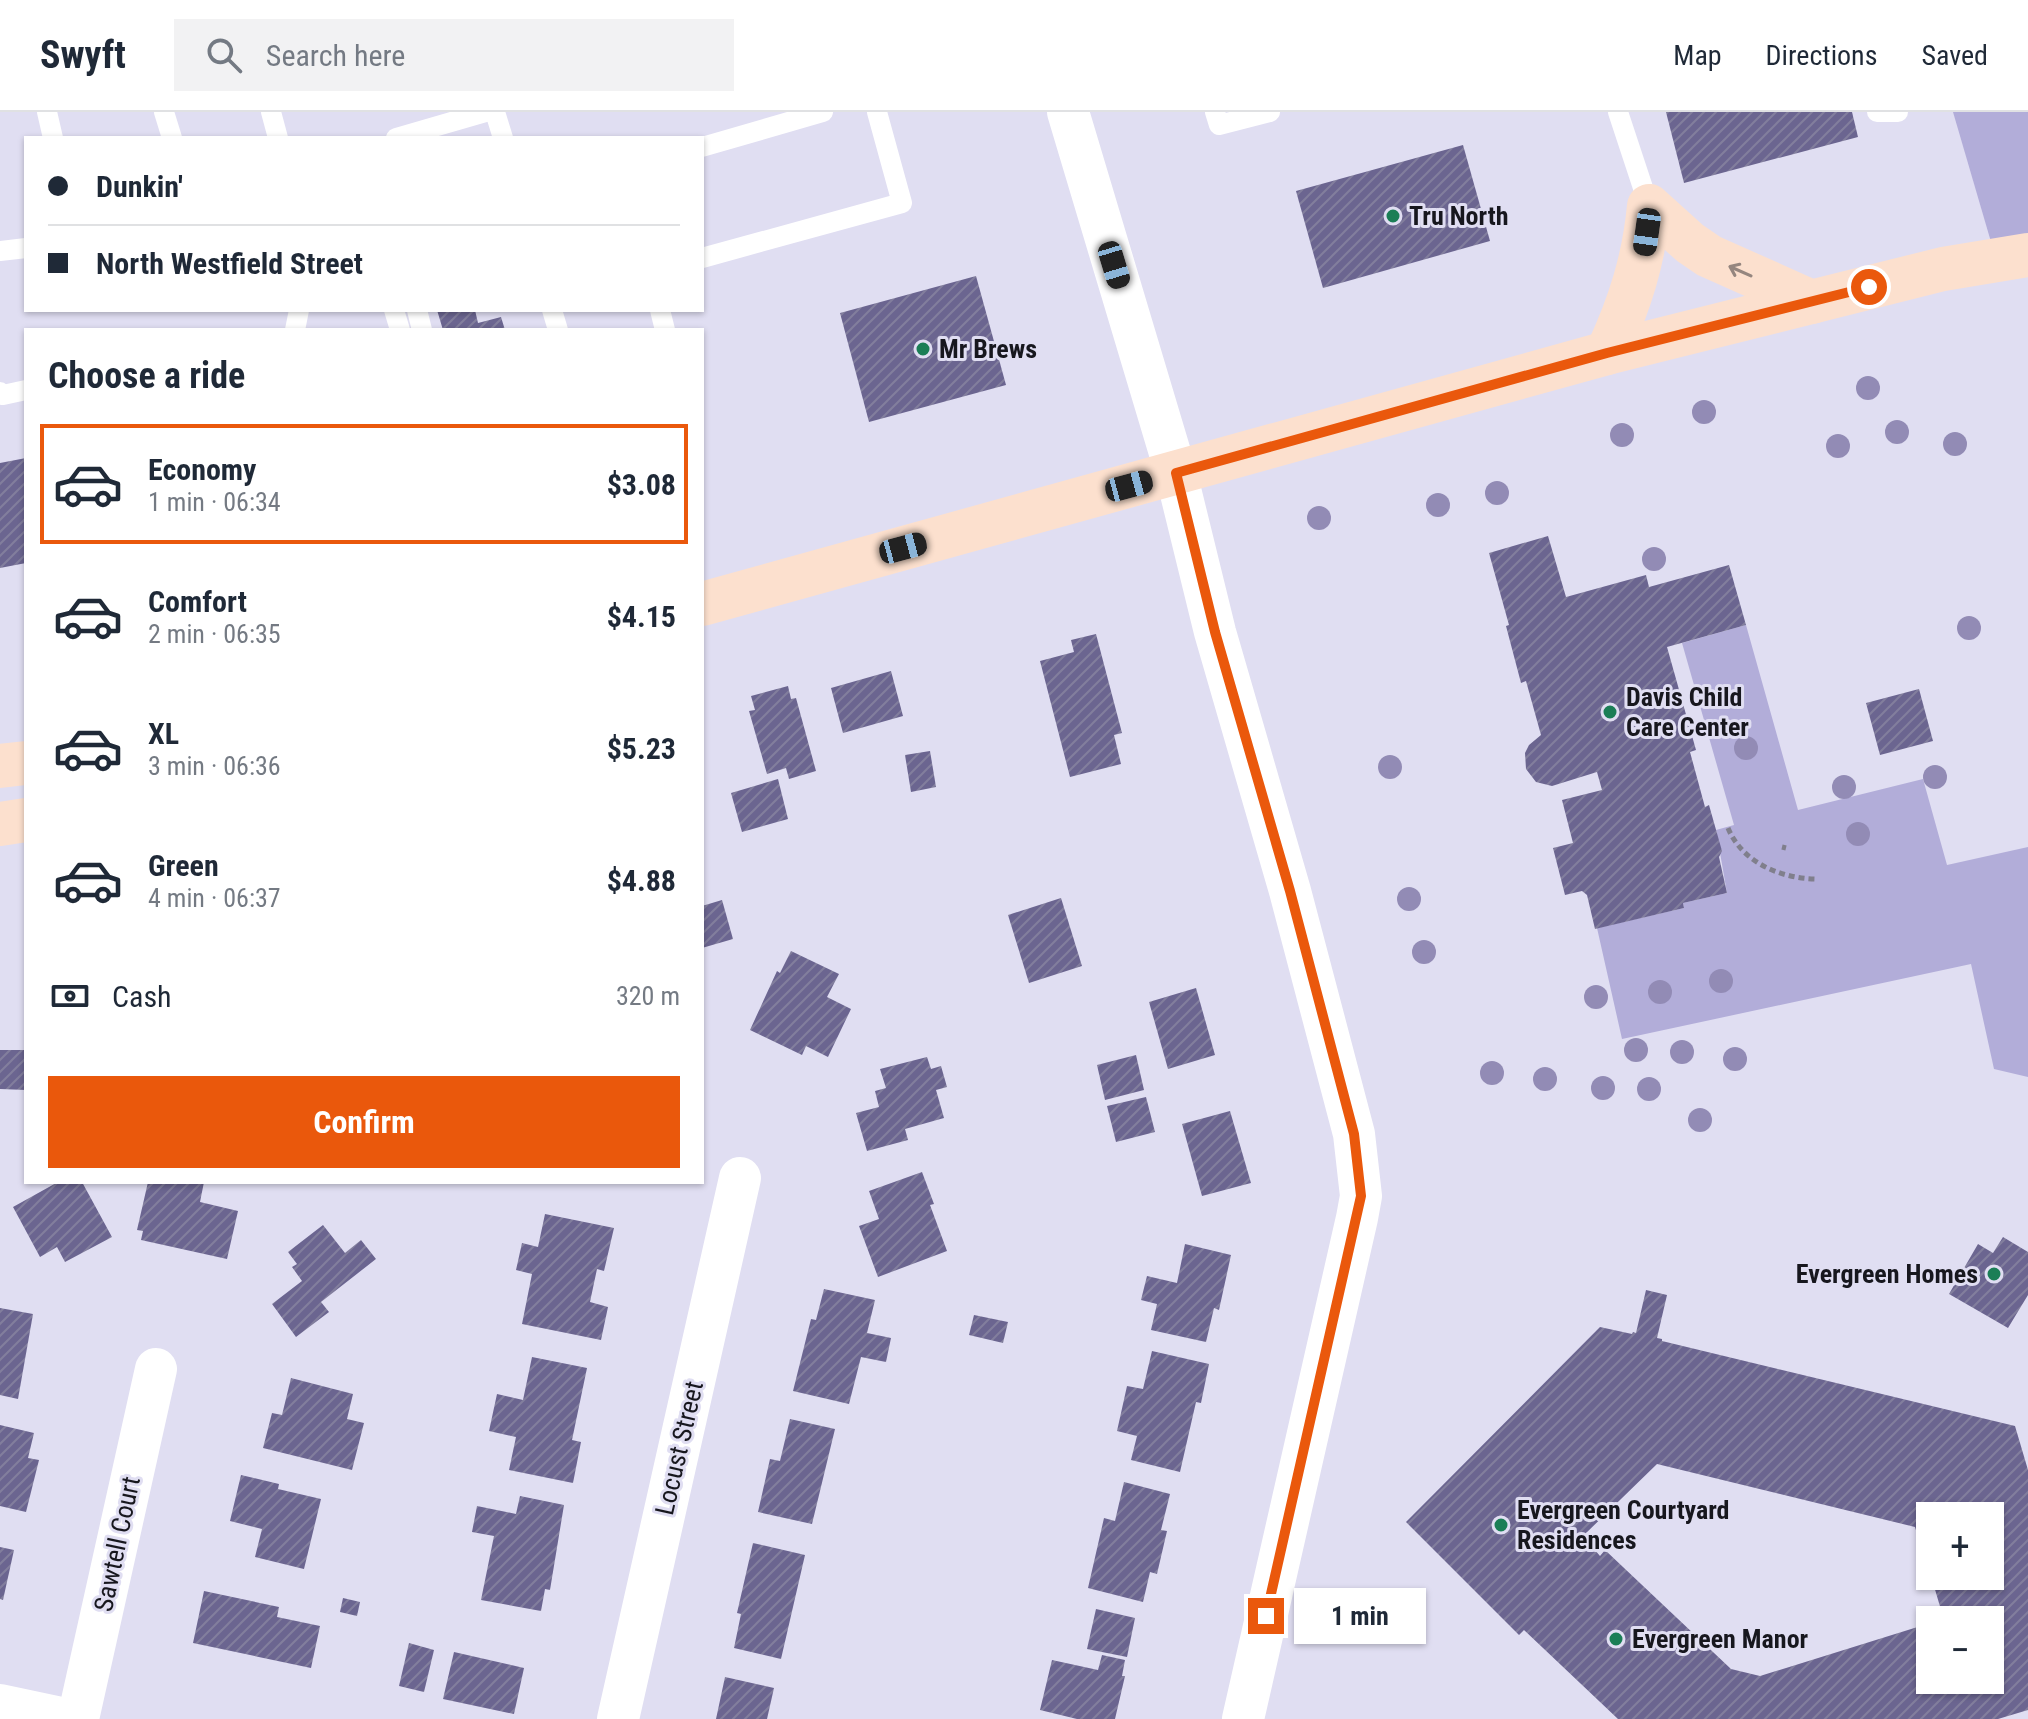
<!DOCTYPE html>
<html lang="en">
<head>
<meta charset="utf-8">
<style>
  body { margin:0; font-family:"Roboto Condensed",sans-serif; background:#f2f2f3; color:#1f2937; height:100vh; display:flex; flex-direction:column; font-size:30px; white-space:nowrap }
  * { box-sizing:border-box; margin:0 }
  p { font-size:26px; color:#747a83 }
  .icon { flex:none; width:44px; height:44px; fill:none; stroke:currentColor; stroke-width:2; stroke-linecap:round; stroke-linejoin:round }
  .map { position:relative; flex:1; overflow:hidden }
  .drawer { position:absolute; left:24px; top:216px; width:680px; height:856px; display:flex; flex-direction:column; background:#fff; border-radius:0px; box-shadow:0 2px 6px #0004 }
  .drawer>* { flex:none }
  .hud { position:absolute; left:24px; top:24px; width:680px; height:176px; border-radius:0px; box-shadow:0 2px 6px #0004; display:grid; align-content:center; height:176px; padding:0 24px; background:#fff }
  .tools { position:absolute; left:1916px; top:1390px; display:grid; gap:16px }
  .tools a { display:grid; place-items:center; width:88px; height:88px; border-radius:0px; background:#fff; box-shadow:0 2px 6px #0004; font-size:40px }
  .end { position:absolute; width:36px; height:36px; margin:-18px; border:10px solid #ea580c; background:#fff; box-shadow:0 0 0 4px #fff }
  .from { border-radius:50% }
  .bubble { position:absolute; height:56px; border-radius:0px; background:#fff; box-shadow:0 2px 6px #0004; font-size:26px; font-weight:700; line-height:56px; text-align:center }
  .car { position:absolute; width:24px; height:48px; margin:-24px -12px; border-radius:10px; box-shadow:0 0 6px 2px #0007; background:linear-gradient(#222 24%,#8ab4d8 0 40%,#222 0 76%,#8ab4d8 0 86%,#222 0) }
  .hud b { display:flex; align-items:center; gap:28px; height:76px; font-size:30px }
  .hud b+b { border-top:2px solid #e0e1e3 }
  .hud i { width:20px; height:20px; background:#1f2937 }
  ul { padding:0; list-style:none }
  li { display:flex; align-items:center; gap:24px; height:120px; margin:0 16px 12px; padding:0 8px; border:4px solid transparent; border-radius:0px }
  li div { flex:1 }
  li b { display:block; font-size:30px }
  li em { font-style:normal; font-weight:700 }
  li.active { border-color:#ea580c }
  li>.icon { width:72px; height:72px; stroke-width:1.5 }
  h2 { padding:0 24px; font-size:36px; line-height:96px }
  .pay { display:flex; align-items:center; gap:20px; height:88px; padding:0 24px; font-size:30px }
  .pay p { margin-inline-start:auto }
  .action { display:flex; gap:16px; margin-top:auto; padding:16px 24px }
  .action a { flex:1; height:92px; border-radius:0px; background:#ea580c; color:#fff; font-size:32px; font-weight:700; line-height:92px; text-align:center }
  header { display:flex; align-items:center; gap:48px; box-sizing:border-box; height:112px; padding:0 40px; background:#fff; border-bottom:2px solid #e0e1e3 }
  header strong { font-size:38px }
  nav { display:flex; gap:44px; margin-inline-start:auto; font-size:28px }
  .search { width:560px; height:72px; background:#f2f2f3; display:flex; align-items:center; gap:20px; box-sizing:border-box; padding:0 28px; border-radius:0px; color:#747a83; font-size:30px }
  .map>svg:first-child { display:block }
</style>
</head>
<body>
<header>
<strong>Swyft</strong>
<div class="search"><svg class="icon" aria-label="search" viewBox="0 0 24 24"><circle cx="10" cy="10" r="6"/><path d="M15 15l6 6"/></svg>Search here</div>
<nav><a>Map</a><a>Directions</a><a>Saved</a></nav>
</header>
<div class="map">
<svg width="2028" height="1607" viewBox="0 0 2028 1607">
  <defs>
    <pattern id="building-hatch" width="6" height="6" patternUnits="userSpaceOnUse" patternTransform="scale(2)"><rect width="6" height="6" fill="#6b6590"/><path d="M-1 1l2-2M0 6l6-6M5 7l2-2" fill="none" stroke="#827e9d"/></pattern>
  </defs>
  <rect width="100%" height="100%" fill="#e0def2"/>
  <g fill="#b2add9">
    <path d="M1953 0H2028V143L1996 147Z"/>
    <path d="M1746 513 1798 698 1923 667 1947 753 2028 735V965L1994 957 1971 852 1622 927 1597 816 1684 796 1683 791 1727 781 1716 718 1734 713 1682 531Z"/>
  </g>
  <g fill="url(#building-hatch)" fill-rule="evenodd">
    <path d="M1666 0H1852L1858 25 1684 71Z"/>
    <path d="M1463 33 1490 129 1323 176 1296 79Z"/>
    <path d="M976 164 1006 273 869 310 840 201Z"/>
    <path d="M437 198H475L478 211 501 205 505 218H443Z"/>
    <path d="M26 346V451L0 456V351Z"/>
    <path d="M1548 424 1566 485 1646 463 1649 475 1729 453 1746 513 1667 535 1696 638 1690 640 1705 695 1709 693 1722 739 1719 745 1727 781 1683 791 1684 796 1595 817 1587 783 1582 779 1565 783 1553 736 1573 731 1562 688 1602 678 1597 660 1552 674 1536 670 1526 657 1525 641 1529 633 1541 623 1526 569 1521 571 1506 514 1509 513 1489 441Z"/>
    <path d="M1096 522 1122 621 1114 623 1121 652 1070 665 1040 549 1074 540 1071 528Z"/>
    <path d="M891 559 903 604 843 621 831 576Z"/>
    <path d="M788 574 791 587 796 586 816 659 789 667 786 656 767 662 749 599 755 598 751 584Z"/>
    <path d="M1919 577 1933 629 1880 643 1866 591Z"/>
    <path d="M930 639 936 675 911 680 905 643Z"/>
    <path d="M778 667 788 707 742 720 731 681Z"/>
    <path d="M1061 786 1082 854 1029 871 1008 803Z"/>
    <path d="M722 788 733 827 702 836V794Z"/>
    <path d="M791 839 839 862 827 885 851 897 828 945 806 934 802 943 750 918 777 859 780 861Z"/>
    <path d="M1196 876 1215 943 1168 957 1149 890Z"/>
    <path d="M0 938H26V978L0 977Z"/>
    <path d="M1136 943 1144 978 1105 988 1097 953Z"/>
    <path d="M927 945 931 957 941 954 947 975 936 978 944 1006 905 1017 908 1028 867 1039 856 1001 879 995 875 979 886 976 880 957Z"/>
    <path d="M1146 985 1155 1020 1116 1030 1107 994Z"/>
    <path d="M1230 999 1251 1071 1202 1084 1182 1012Z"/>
    <path d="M922 1060 934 1092 930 1093 947 1139 878 1165 859 1114 879 1107 869 1079Z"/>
    <path d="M58 1070H82L112 1125 65 1150 57 1135 40 1145 13 1095Z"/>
    <path d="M148 1070H204L200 1090 238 1099 227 1147 141 1128 143 1119 137 1118Z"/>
    <path d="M545 1102 614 1116 604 1159 597 1157 590 1190 608 1195 601 1228 522 1212 532 1162 516 1158 522 1131 538 1135Z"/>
    <path d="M323 1113 345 1141 361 1128 376 1147 321 1190 329 1200 296 1225 272 1192 302 1169 292 1155 297 1152 288 1140Z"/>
    <path d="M2003 1125 2028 1140V1183L2008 1216 1949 1182 1978 1132 1993 1141Z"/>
    <path d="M1185 1132 1231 1143 1219 1198 1214 1196 1206 1230 1151 1218 1157 1192 1141 1188 1147 1164 1177 1171Z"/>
    <path d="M824 1177 875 1188 867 1221 891 1226 886 1250 861 1245 849 1292 793 1279 811 1207 816 1208Z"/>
    <path d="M1646 1178 1667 1183 1657 1226 1662 1227V1229L2015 1314 2028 1358V1598L1998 1607H1618L1524 1518 1519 1523 1406 1410 1600 1215 1632 1222 1633 1220 1636 1221ZM1657 1352 1915 1415 1929 1460 1930 1404H1990V1464H1931L1944 1508H1990V1568H1930V1521L1927 1522 1924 1513 1760 1564 1731 1557 1605 1438 1600 1444 1583 1424Z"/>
    <path d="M0 1196 33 1202 18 1287 0 1283Z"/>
    <path d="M974 1203 1008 1210 1003 1231 969 1223Z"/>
    <path d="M1152 1239 1209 1252 1201 1291 1196 1290 1180 1360 1131 1348 1137 1324 1117 1319 1127 1274 1143 1277Z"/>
    <path d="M532 1245 587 1256 572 1328 581 1330 573 1371 509 1358 516 1325 489 1319 497 1282 523 1288Z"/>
    <path d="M291 1266 353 1282 347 1307 364 1311 352 1358 263 1336 272 1301 282 1303Z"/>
    <path d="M790 1307 835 1317 812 1412 758 1400 770 1347 780 1349Z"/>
    <path d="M0 1313 34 1321 28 1346 39 1348 26 1400 0 1394Z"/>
    <path d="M241 1363 279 1372 278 1377 321 1387 304 1457 255 1445 262 1417 230 1409Z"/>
    <path d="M1124 1370 1170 1382 1161 1418 1167 1419 1157 1462 1150 1460 1143 1490 1088 1476 1104 1406 1115 1409Z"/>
    <path d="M520 1384 564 1393 550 1478 545 1477 541 1499 481 1488 494 1424 472 1420 477 1394 516 1402Z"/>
    <path d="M753 1431 805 1443 781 1547 734 1536 741 1502 737 1501Z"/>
    <path d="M0 1435 14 1438 3 1488 0 1487Z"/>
    <path d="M204 1479 279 1495 277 1505 320 1514 311 1556 193 1531Z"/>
    <path d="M343 1486 360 1490 357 1504 340 1500Z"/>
    <path d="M1096 1497 1135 1506 1127 1545 1087 1537Z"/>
    <path d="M409 1531 434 1538 424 1580 399 1574Z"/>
    <path d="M454 1540 524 1556 514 1602 443 1587Z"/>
    <path d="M1102 1543 1125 1548 1122 1564H1125L1115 1607H1077L1040 1598 1052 1548 1098 1558Z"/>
    <path d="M725 1565 774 1576 767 1607H716Z"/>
  </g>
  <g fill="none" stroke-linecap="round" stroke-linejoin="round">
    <g stroke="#807f8c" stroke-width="5" stroke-dasharray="6 4" stroke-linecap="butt">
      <path d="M1728 716C1742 750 1779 766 1815 767"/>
      <path d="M1782 735 1786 736"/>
    </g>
    <g stroke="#fff" stroke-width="20">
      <path d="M47 0 53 26"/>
      <path d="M164 0 172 26"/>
      <path d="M271 0 278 26"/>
      <path d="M495 0 503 26"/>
      <path d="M1215 0 1219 13 1270 0"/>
      <path d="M1618 0 1649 94"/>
      <path d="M1877 0H1898"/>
      <path d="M396 26 486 0"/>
      <path d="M702 35 823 0"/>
      <path d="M0 139 26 136"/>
      <path d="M702 146 902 91 877 0"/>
      <path d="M394 198 400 218"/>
      <path d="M417 198 422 218"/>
      <path d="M552 198 558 218"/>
      <path d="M660 198 665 218"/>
      <path d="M295 218 299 198"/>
      <path d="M0 280 3 283 26 278"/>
    </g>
    <g stroke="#fff" stroke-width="42">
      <path d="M1068 0 1176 361 1215 520 1290 779 1354 1022 1361 1084 1357 1106 1243 1607"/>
      <path d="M0 1593 66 1607"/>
      <path d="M78 1607 156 1257"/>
      <path d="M618 1607 740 1066"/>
    </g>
    <g stroke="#fce0ce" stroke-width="44">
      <path d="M1607 241C1630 192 1644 147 1649 94L1690 131 1709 144 1812 190"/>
      <path d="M702 492 1607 241 1943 157 2028 143"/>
      <path d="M0 654 26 651"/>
      <path d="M0 712 26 708"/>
    </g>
  </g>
  <g fill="#928bb5">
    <circle cx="1868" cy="276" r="12"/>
    <circle cx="1704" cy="300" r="12"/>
    <circle cx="1897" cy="320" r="12"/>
    <circle cx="1622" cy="323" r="12"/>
    <circle cx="1955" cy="332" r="12"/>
    <circle cx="1838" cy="334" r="12"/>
    <circle cx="1497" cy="381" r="12"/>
    <circle cx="1438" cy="393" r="12"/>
    <circle cx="1319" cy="406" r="12"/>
    <circle cx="1654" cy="447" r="12"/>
    <circle cx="1969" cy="516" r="12"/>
    <circle cx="1746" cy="636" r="12"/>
    <circle cx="1390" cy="655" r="12"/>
    <circle cx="1935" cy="665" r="12"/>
    <circle cx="1844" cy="675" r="12"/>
    <circle cx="1858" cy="722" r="12"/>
    <circle cx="1409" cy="787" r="12"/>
    <circle cx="1424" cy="840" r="12"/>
    <circle cx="1721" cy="869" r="12"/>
    <circle cx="1660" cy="880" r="12"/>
    <circle cx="1596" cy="885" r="12"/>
    <circle cx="1636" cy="938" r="12"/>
    <circle cx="1682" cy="940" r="12"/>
    <circle cx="1735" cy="947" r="12"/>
    <circle cx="1492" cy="961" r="12"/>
    <circle cx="1545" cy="967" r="12"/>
    <circle cx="1603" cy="976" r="12"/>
    <circle cx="1649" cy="977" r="12"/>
    <circle cx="1700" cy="1008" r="12"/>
  </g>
  <defs><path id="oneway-shaft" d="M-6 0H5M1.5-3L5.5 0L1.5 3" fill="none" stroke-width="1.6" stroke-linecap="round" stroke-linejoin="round" transform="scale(2)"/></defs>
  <use stroke="#95867f" href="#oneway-shaft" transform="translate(1740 159) rotate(-156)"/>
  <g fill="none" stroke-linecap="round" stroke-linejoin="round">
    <path stroke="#ea580c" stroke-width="10" d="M1266 1504 1361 1084 1354 1022 1290 779 1215 520 1176 361 1607 241 1869 175"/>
  </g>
  <g fill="#1b7e56" stroke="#e0def2" stroke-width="3">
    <circle cx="1393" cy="104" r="8"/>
    <circle cx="923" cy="237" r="8"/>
    <circle cx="1610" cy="600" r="8"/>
    <circle cx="1994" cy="1162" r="8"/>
    <circle cx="1501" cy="1413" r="8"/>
    <circle cx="1616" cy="1527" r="8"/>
  </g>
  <g text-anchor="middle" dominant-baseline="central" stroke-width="6" stroke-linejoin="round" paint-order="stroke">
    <g font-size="26" font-weight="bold" fill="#17171e" stroke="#e0def2" text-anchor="start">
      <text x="1409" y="104">Tru North</text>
      <text x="939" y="237">Mr Brews</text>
      <text x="1626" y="585">Davis Child<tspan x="1626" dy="30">Care Center</tspan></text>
      <text x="1978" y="1162" text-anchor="end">Evergreen Homes</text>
      <text x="1517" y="1398">Evergreen Courtyard<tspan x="1517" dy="30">Residences</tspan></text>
      <text x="1632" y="1527">Evergreen Manor</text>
    </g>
    <g font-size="26" fill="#17171e" stroke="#e0def2">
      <text transform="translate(679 1336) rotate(-77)">Locust Street</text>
      <text transform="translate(117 1432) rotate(-78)">Sawtell Court</text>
    </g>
  </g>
</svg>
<div class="tools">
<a>+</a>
<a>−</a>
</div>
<i class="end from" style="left:1869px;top:175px"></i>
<i class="end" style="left:1266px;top:1504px"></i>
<div class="bubble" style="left:1294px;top:1476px;width:132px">1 min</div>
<i class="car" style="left:1647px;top:120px;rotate:188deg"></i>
<i class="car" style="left:1114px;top:153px;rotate:163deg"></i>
<i class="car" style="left:1129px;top:374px;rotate:75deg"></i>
<i class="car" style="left:903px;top:436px;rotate:75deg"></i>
<div class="hud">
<b><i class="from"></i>Dunkin'</b>
<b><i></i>North Westfield Street</b>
</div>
<section class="drawer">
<h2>Choose a ride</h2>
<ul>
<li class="active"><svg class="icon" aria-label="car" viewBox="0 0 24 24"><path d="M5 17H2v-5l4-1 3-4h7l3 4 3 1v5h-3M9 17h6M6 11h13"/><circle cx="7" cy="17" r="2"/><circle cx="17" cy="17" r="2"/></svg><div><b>Economy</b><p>1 min · 06:34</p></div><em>$3.08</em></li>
<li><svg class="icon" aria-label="car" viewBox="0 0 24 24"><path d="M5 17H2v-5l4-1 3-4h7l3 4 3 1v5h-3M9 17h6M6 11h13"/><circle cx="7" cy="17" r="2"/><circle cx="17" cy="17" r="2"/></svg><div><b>Comfort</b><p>2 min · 06:35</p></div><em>$4.15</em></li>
<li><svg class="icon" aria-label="car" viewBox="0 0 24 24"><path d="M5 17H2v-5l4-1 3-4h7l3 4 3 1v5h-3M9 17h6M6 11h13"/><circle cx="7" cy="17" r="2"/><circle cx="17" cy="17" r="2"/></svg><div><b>XL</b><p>3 min · 06:36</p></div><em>$5.23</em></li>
<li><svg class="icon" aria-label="car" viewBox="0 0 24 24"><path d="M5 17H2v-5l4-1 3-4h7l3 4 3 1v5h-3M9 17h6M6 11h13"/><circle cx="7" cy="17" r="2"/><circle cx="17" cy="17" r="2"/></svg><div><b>Green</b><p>4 min · 06:37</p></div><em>$4.88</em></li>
</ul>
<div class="pay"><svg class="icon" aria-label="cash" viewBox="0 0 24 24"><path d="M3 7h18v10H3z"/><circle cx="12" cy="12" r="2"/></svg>Cash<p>320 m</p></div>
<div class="action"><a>Confirm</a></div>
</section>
</div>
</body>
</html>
